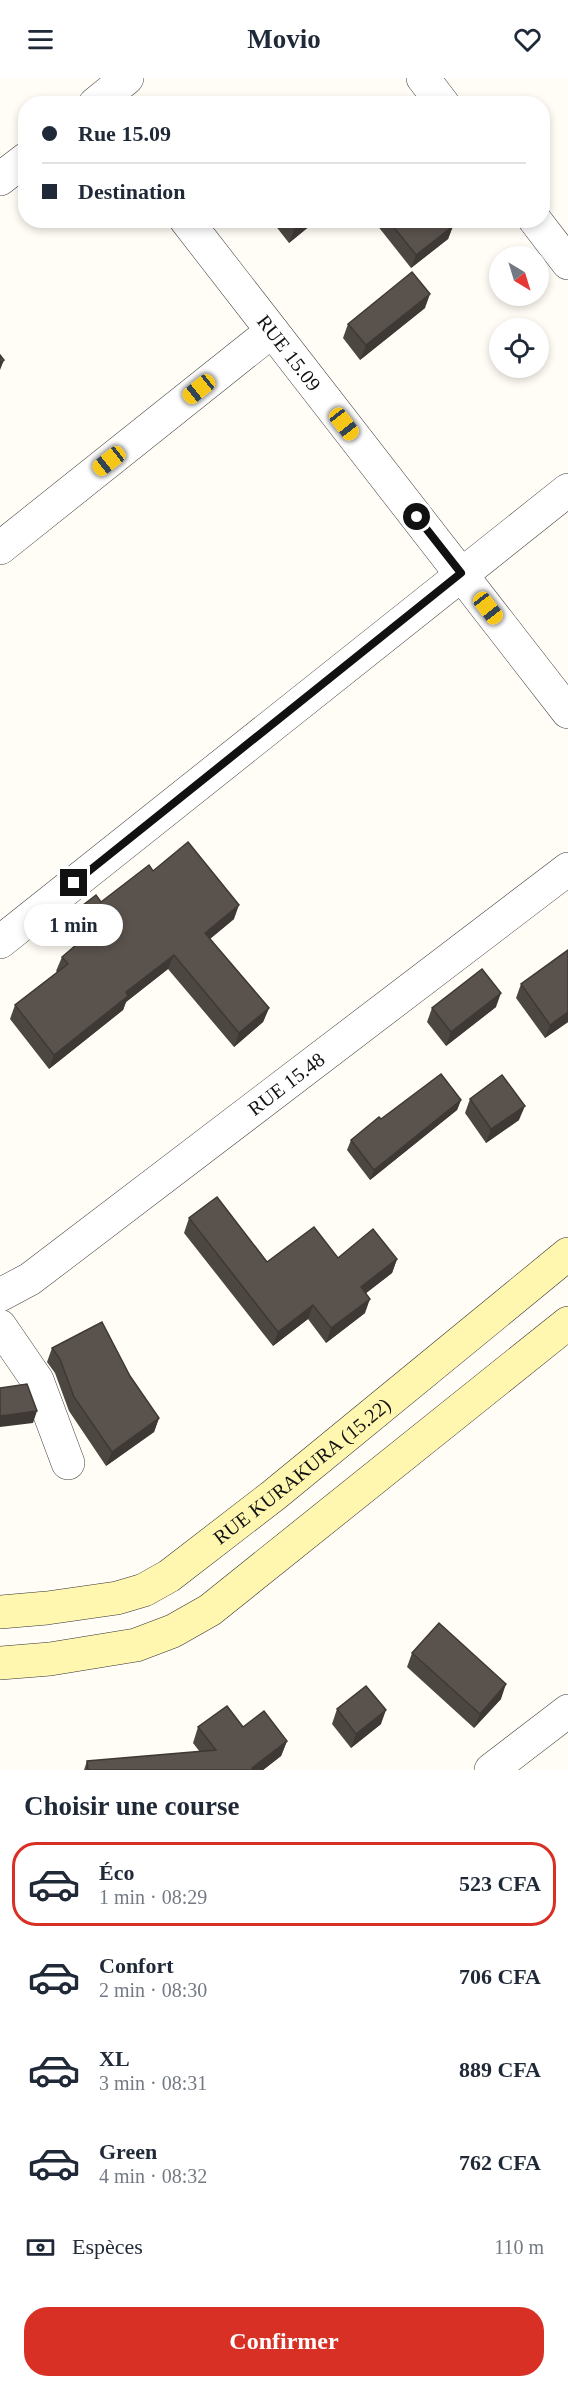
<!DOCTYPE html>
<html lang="fr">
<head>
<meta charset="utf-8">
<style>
  body { margin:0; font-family:Georgia,serif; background:#f6f6f7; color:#1f2937; height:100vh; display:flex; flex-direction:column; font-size:22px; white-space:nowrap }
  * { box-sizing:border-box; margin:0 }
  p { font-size:20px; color:#747a83 }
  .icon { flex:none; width:33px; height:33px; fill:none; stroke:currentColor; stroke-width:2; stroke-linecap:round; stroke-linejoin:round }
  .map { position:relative; height:1692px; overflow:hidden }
  .panel { display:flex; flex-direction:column; background:#fff; flex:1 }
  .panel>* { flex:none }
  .top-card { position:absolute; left:18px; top:18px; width:532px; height:132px; border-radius:24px; box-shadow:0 3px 9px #0003; display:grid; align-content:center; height:132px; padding:0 24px; background:#fff }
  .needle { width:39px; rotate:142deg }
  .fabs { position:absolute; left:489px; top:168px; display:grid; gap:12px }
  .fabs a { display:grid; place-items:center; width:60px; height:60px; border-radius:50%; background:#fff; box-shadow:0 3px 9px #0003; font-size:30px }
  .end { position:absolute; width:27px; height:27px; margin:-14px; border:8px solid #111; background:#fff; box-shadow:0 0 0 3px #fff }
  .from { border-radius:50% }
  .bubble { position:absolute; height:42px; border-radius:21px; background:#fff; box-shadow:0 3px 9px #0003; font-size:20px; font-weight:600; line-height:42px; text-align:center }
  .car { position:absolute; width:18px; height:36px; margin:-18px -9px; border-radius:8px; box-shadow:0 0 4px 2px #0007; background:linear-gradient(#f5c518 24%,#345 0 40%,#f5c518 0 76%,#345 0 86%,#f5c518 0) }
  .top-card b { display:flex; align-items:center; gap:21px; height:57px; font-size:22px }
  .top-card b+b { border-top:2px solid #e0e1e3 }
  .top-card i { width:15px; height:15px; background:#1f2937 }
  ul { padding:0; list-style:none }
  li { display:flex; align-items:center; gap:18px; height:84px; margin:0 12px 9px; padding:0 12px; border:3px solid transparent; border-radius:24px }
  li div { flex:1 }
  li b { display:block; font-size:22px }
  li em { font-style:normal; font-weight:600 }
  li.current { border-color:#d93025 }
  li>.icon { width:54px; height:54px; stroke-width:1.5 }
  h2 { padding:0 24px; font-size:27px; line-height:72px }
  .pay { display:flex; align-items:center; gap:15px; height:66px; padding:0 24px; font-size:22px }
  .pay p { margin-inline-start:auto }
  .button { display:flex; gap:12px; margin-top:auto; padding:12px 24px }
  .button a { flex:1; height:69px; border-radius:24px; background:#d93025; color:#fff; font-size:24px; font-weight:600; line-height:69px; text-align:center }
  header { display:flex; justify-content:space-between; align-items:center; height:78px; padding:0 24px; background:#fff; font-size:27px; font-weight:600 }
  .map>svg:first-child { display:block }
</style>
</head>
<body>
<header><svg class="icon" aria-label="menu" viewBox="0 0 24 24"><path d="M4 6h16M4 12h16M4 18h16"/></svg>Movio<svg class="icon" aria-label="heart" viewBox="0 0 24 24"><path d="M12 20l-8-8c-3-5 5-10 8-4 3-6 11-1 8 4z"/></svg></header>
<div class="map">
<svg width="568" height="1692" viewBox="0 0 568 1692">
  <rect width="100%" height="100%" fill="#fffdf5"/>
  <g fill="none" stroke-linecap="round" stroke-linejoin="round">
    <defs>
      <g id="street">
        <path d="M423 0 443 26"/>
        <path d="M95 26 127 0"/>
        <path d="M0 101 26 81"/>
        <path id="s1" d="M186 142 568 634"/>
        <path d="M535 142 568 185"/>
        <path d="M0 470 272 253"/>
        <path d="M0 864 568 412"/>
        <path id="s2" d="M0 1217 30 1201 568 791"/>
        <path d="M0 1248 37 1302 68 1385"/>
        <path d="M491 1692 568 1633"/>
      </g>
      <g id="secondary">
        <path id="s3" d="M0 1534 47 1530 117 1520 144 1512 169 1498 274 1417 568 1176"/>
        <path d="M0 1585 50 1581 136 1567 173 1553 210 1532 568 1245"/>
      </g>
    </defs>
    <use href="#street" stroke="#444" stroke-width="34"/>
    <use href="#secondary" stroke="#333" stroke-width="34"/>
    <use href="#street" stroke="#fff" stroke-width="33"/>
    <use href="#secondary" stroke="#fff6b0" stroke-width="33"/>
  </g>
  <g fill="#4d4742">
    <path d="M271 142H317L289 165Z"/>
    <path d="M373 142H448L453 148 448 161 411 190Z"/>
    <path d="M425 230 360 282 343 260 348 246Z"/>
    <path d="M153 793 234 841 210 861 269 930 263 944 234 969 168 891 126 924 123 932 49 991 10 941 15 927 57 894 56 893 62 879 79 864 67 849 73 835 101 824Z"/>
    <path d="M568 872V944L545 960 516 920 521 906Z"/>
    <path d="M496 929 446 968 427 944 432 930Z"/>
    <path d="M470 1021 519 1042 486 1065 465 1035Z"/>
    <path d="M461 1022 457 1032 370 1102 347 1072 351 1062 381 1041Z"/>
    <path d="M189 1140 267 1184 338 1180 397 1181 392 1195 366 1215 365 1235 326 1265 308 1241 273 1268 184 1155Z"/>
    <path d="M52 1270 130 1298 159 1340 154 1354 106 1388 69 1333 55 1295 47 1284Z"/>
    <path d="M412 1575 501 1621 474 1650 407 1589Z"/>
    <path d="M337 1631 381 1646 351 1670 332 1646Z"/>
    <path d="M198 1649H243L287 1663 281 1678 263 1692H84L87 1683 200 1674 193 1665Z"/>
  </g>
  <g fill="#3f3936">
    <path d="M300 142H317L289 165 296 146Z"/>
    <path d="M453 148 448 161 411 190 416 177Z"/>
    <path d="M430 216 425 230 360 282 366 267Z"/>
    <path d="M4 282 0 292V285Z"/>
    <path d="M239 827 234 841 200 869 205 855Z"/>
    <path d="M174 877 168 891 126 924 123 932 49 991 54 977 126 914Z"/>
    <path d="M501 915 496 929 446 968 451 954Z"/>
    <path d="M269 930 263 944 234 969 239 955Z"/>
    <path d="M568 934V944L545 960 550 947Z"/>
    <path d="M461 1022 457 1032 370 1102 374 1092Z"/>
    <path d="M525 1028 519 1042 486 1065 491 1051Z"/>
    <path d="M397 1181 392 1195 356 1223 361 1209Z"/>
    <path d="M370 1221 365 1235 326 1265 331 1250Z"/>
    <path d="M313 1227 308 1241 273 1268 278 1254Z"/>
    <path d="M37 1333 33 1345 0 1349V1338Z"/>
    <path d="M159 1340 154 1354 106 1388 112 1374Z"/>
    <path d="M506 1606 501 1621 474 1650 480 1636Z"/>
    <path d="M386 1632 381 1646 351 1670 356 1656Z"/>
    <path d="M287 1663 281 1678 263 1692H251L252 1690Z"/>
  </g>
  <g fill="#5a524d" stroke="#3f3936" stroke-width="1.5">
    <path d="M293 142H300L296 146Z"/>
    <path d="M388 142H448L453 148 416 177Z"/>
    <path d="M412 194 430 216 366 267 348 246Z"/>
    <path d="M0 277 4 282 0 285Z"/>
    <path d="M188 764 239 827 205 855 269 930 239 955 174 877 126 914 128 918 54 977 15 927 68 886 62 879 89 856 73 835 96 817 101 824 149 787 153 793Z"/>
    <path d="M568 872V934L550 947 521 906Z"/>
    <path d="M482 891 501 915 451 954 432 930Z"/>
    <path d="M441 996 461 1022 374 1092 351 1062 379 1039 381 1041Z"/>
    <path d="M502 997 525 1028 491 1051 470 1021Z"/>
    <path d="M217 1119 267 1184 314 1149 338 1180 373 1151 397 1181 361 1209 370 1221 331 1250 313 1227 278 1254 189 1140Z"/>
    <path d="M102 1244 130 1298 159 1340 112 1374 74 1319 60 1281 52 1270Z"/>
    <path d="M27 1306 37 1333 0 1338V1310Z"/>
    <path d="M439 1545 506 1606 480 1636 412 1575Z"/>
    <path d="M366 1608 386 1632 356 1656 337 1631Z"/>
    <path d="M227 1628 243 1649 264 1633 287 1663 252 1690 253 1692H88L87 1683 216 1672 198 1649Z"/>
  </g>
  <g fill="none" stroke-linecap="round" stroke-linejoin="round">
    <path stroke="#111" stroke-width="8" d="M74 805 461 495 417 439"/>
  </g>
  <g text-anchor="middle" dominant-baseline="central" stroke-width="6" stroke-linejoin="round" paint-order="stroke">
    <g font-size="20" fill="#111" stroke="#fff">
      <text stroke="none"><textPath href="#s1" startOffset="168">RUE 15.09</textPath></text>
      <text stroke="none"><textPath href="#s2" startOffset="356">RUE 15.48</textPath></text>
      <text stroke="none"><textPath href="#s3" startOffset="344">RUE KURAKURA (15.22)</textPath></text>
    </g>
  </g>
</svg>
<div class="fabs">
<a><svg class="needle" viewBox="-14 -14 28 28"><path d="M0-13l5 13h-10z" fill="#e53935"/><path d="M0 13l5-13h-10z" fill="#747a83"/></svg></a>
<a><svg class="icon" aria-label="locate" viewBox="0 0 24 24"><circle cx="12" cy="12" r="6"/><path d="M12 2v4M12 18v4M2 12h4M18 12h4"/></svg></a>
</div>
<i class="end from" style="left:417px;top:439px"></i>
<i class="end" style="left:74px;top:805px"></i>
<div class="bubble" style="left:24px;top:826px;width:99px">1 min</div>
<i class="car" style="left:199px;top:311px;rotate:231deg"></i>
<i class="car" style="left:344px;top:346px;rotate:142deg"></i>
<i class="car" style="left:109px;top:383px;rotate:232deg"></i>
<i class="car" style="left:488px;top:530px;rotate:142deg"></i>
<div class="top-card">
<b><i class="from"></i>Rue 15.09</b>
<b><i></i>Destination</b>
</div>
</div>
<section class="panel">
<h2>Choisir une course</h2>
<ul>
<li class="current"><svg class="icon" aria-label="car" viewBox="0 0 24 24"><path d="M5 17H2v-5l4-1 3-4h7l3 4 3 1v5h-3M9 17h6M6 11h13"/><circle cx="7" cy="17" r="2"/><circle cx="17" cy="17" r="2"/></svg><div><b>Éco</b><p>1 min · 08:29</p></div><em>523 CFA</em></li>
<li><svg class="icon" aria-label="car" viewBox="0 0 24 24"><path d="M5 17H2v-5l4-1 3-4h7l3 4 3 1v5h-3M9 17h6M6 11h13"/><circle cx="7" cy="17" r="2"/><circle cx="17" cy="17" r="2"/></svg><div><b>Confort</b><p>2 min · 08:30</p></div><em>706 CFA</em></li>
<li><svg class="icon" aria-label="car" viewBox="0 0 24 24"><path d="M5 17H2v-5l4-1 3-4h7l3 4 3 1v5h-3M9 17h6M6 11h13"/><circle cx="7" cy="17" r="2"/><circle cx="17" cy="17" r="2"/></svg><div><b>XL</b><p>3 min · 08:31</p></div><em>889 CFA</em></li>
<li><svg class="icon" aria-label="car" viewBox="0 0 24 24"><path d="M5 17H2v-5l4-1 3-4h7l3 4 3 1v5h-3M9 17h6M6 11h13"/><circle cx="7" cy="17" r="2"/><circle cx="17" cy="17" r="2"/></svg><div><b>Green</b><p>4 min · 08:32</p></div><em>762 CFA</em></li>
</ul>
<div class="pay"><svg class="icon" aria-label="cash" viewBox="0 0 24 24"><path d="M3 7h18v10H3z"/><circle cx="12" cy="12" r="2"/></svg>Espèces<p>110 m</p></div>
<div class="button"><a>Confirmer</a></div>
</section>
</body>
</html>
